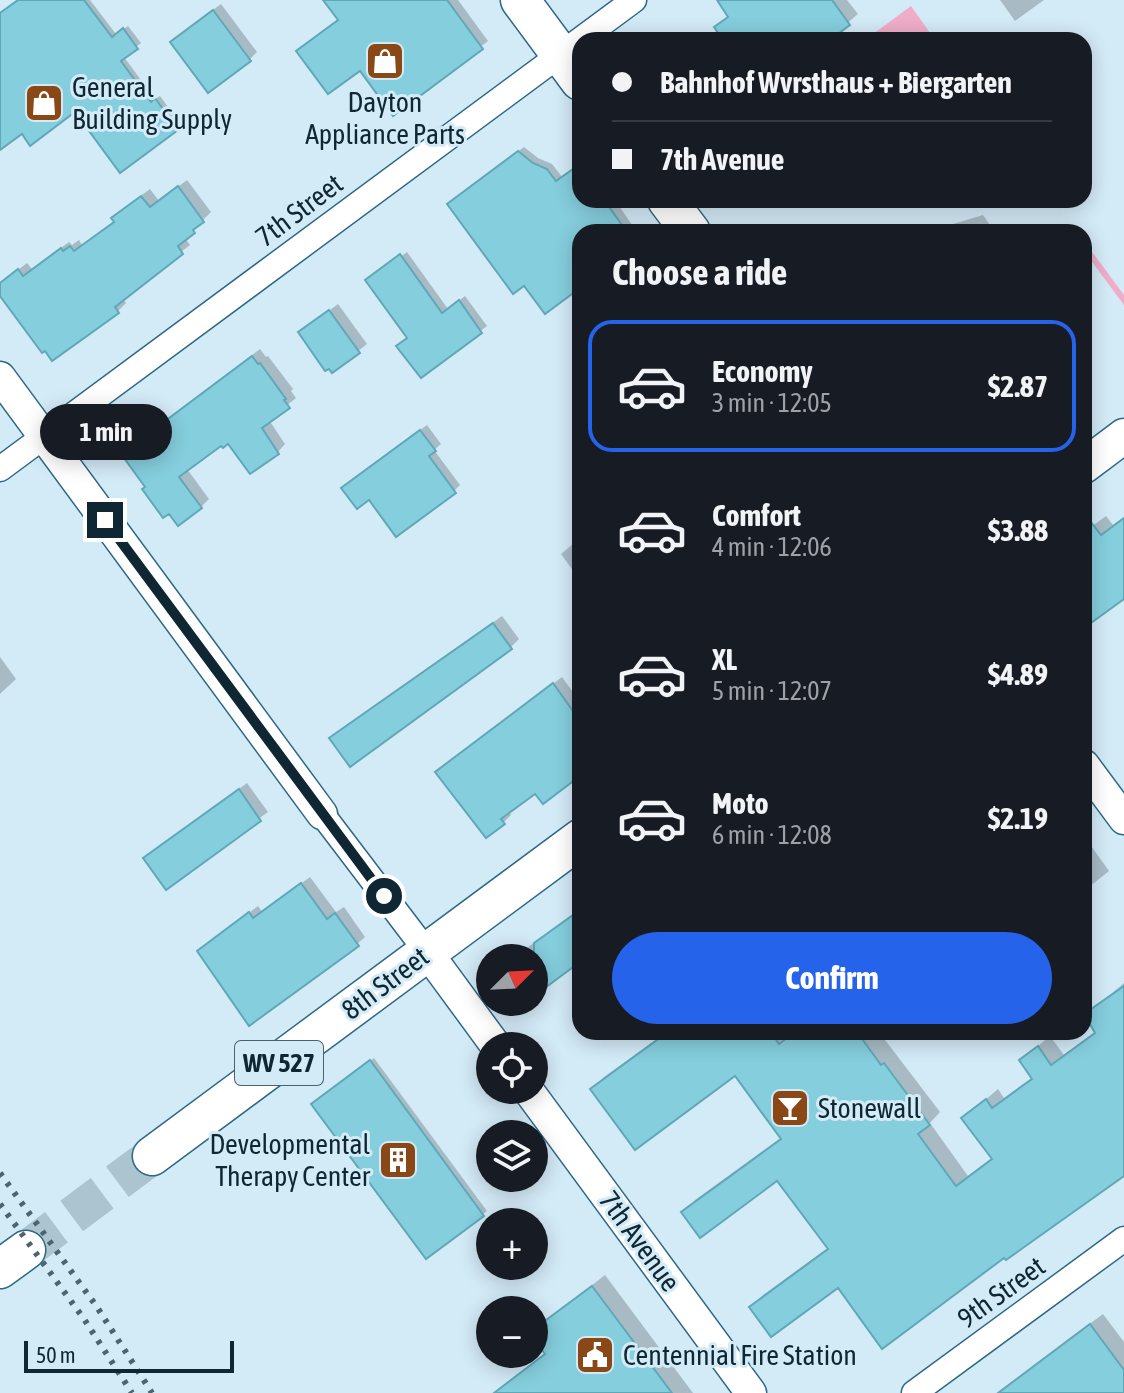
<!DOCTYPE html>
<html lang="en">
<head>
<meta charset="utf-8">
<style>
  body { margin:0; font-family:"Asap Condensed",sans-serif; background:#20242c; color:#f1f3f6; height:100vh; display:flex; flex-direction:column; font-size:30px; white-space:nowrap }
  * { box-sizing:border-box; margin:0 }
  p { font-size:26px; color:#9ea1a6 }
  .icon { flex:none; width:44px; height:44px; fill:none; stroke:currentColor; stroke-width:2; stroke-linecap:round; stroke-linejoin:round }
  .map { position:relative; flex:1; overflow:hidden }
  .panel { position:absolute; left:572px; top:224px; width:520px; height:816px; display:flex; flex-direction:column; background:#171b24; border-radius:24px; box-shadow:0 4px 20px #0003 }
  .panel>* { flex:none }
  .top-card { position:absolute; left:572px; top:32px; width:520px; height:176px; border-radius:24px; box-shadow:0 4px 20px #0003; display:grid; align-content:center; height:176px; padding:0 40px; background:#171b24 }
  .needle { width:52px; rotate:66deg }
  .tools { position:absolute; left:476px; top:944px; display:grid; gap:16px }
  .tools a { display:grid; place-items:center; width:72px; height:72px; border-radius:50%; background:#171b24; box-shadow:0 4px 20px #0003; font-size:40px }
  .scale { position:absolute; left:24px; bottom:20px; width:210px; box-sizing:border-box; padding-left:8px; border:4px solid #0f2733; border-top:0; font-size:22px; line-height:28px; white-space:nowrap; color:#0f2733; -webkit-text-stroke:6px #d3eaf7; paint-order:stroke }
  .end { position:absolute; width:36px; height:36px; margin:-18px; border:10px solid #0f2733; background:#fff; box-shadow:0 0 0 4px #fff }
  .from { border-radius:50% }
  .bubble { position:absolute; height:56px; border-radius:28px; background:#171b24; box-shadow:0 4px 20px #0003; font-size:26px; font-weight:700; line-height:56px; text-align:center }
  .top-card b { display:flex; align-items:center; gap:28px; height:76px; font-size:30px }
  .top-card b+b { border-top:2px solid #363941 }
  .top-card i { width:20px; height:20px; background:#f1f3f6 }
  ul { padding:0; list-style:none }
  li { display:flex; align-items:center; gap:24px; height:132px; margin:0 16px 12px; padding:0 24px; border:4px solid transparent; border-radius:24px }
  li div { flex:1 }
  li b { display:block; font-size:30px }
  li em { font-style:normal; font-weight:700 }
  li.active { border-color:#2563eb }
  li>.icon { width:72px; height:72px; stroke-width:1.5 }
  h2 { padding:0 40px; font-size:36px; line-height:96px }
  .cta { display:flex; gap:16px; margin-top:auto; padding:16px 40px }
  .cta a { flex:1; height:92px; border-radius:48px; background:#2563eb; color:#fff; font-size:32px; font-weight:700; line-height:92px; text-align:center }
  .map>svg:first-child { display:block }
</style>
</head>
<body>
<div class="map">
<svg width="1124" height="1393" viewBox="0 0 1124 1393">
  <rect width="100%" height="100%" fill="#d3eaf7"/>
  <g fill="#efadc8">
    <path d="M911 6 935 40H865Z"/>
    <path d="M1084 241 1124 295V305L1084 251Z"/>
  </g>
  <g fill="#0003">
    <path d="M20 0H90L116 34 128 26 141 43 124 57 155 99 160 96 181 125 121 170 76 109 22 131 0 148V15Z"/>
    <path d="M325 0H458L488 41 393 113 360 68 340 20Z"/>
    <path d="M729 0H847L858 14 827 40H726L717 27 730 15Z"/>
    <path d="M1000 0H1044L1015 21Z"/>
    <path d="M221 4 257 52 249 60 181 34Z"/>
    <path d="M524 147 538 158 552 164 563 178 580 165V200H615L637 232H580L579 295 455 198Z"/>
    <path d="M187 180 211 212 185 238 190 245 122 298 126 303 118 311 52 358 10 276 27 263 32 269 69 242 72 245 79 240 82 245 115 221 114 218 121 210 150 189 159 201Z"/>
    <path d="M983 215 995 232H938L953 224Z"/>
    <path d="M407 252 448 309 465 296 487 326 421 376 409 337 370 279Z"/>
    <path d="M338 304 367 344 333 371 300 333Z"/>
    <path d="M260 349 266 357 268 356 293 389 291 391 296 398 269 420 285 444 278 452 228 442 221 443 187 469 209 499 201 507 148 486 127 439 161 414 166 421Z"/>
    <path d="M427 425 441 444 434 450 460 485 454 491 350 482Z"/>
    <path d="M1106 516 1113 525 1124 517V594L1084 625V532Z"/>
    <path d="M580 538V580L561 554Z"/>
    <path d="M502 616 519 639 511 647 351 765 340 731Z"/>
    <path d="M0 657 16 679 0 694Z"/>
    <path d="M562 677 580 702V774L536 791 508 811 511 815 503 823 437 772Z"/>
    <path d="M247 783 268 812 166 887 145 858Z"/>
    <path d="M1084 836 1109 871 1084 891Z"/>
    <path d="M310 877 336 912 344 907 365 937 357 944 199 951 258 906 262 912Z"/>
    <path d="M580 909V960L534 994V958H513Z"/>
    <path d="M1124 983V1172L1005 1255 838 1285 752 1307 763 1295 829 1247 778 1178 684 1212 695 1200 782 1137 735 1074 593 1089 604 1077 662 1035 659 1032H879L940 1112 930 1123 968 1176 993 1157 964 1118 998 1089 1004 1098 1033 1077 1021 1060 1050 1036 1064 1055 1096 1031 1085 1016Z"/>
    <path d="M374 1058 487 1211 427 1257 317 1100Z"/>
    <path d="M605 1275 693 1393H500L499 1391 511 1379 547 1352 534 1336V1330Z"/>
    <path d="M1103 1314 1124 1342V1393H998Z"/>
  </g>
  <g fill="#85cedd" stroke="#60a8b8" stroke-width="2">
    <path d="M18 0H84L112 37 123 28 138 49 121 61 151 102 155 98 178 130 120 173 75 112 30 146 22 134 0 150V13Z"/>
    <path d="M323 0H447L483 49 393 116 360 71 328 94 296 51 338 20Z"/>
    <path d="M717 0H832L850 25 830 40H723L714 27 728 17Z"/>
    <path d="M213 10 251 61 208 93 170 42Z"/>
    <path d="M518 151 533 163 547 169 556 181 580 164V200H604L627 232H580V288L545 314 524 286 513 294 447 204Z"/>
    <path d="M178 186 204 222 193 230 195 233 178 246 183 254 115 307 119 313 52 361 45 351 42 353 0 296V283L18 269 23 276 61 248 63 251 70 246 74 251 114 222 111 218 141 196 150 207Z"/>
    <path d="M400 254 442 313 459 300 482 333 421 378 396 346 407 338 365 280Z"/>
    <path d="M329 310 360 353 332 373 329 369 325 371 298 332Z"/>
    <path d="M252 356 258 364 260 363 286 399 284 400 290 408 262 428 279 454 250 474 228 444 223 448 221 446 179 477 202 508 178 526 169 514 163 518 142 489 145 487 116 447 152 420 157 427Z"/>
    <path d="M420 430 436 451 429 456 456 493 396 537 369 500 357 509 341 488Z"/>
    <path d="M1084 513 1101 535 1124 518V599L1084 628Z"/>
    <path d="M493 623 512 649 350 767 329 738Z"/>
    <path d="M553 683 580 721V776L543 804 535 794 501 819 505 824 486 838 435 772Z"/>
    <path d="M239 789 261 821 166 890 143 858Z"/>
    <path d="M301 883 327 919 335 913 359 946 249 1026 197 951 249 912 253 918Z"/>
    <path d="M580 910V962L534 996V943Z"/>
    <path d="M1124 986V1176L1006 1260 1004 1258 882 1349 838 1288 771 1337 749 1307 828 1249 777 1181 700 1238 681 1212 781 1139 735 1076 635 1150 590 1089 668 1032H771L779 1044 795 1032H857L881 1065 884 1063 930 1125 918 1134 956 1186 992 1159 961 1118 986 1099 992 1108 1032 1079 1019 1060 1038 1046 1051 1065 1095 1033 1084 1014Z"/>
    <path d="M370 1060 484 1216 426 1259 311 1104Z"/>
    <path d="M592 1286 672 1393H494L545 1354 534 1339V1329Z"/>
    <path d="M1090 1324 1124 1370V1393H998Z"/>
  </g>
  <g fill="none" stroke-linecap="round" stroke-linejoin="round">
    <path stroke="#acc3d0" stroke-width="38" stroke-dasharray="38 19" stroke-linecap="butt" d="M26 1250 152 1156"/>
    <defs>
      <g id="minor">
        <path d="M0 469 634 0"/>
        <path d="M322 814 427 952"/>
        <path d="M914 1393 1124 1239"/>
      </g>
      <g id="tertiary">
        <path d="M0 377 322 814"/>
        <path d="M1084 765 1124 819"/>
        <path d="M427 952 496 1046"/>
        <path d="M528 1090 751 1393"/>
      </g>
      <path id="secondary" d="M1084 466 1124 436"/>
      <g id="primary">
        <path d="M520 0 580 81"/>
        <path d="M667 200 691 232"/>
        <path d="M152 1156 580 839"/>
        <path d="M0 1269 26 1250"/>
      </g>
    </defs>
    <use href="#minor" stroke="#2e6885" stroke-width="27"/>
    <use href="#tertiary" stroke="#2e6885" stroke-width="33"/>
    <use href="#secondary" stroke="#2e6885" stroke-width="37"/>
    <use href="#primary" stroke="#2e6885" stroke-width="41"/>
    <use href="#minor" stroke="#fff" stroke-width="24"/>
    <use href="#tertiary" stroke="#fff" stroke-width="30"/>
    <use href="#secondary" stroke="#fff" stroke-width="34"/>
    <use href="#primary" stroke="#fff" stroke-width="38"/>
    <g stroke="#4c6470" stroke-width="6" stroke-dasharray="4 8" stroke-linecap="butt">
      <path d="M0 1173 97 1307 152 1393"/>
      <path d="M0 1204 84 1319 132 1393"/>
    </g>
  </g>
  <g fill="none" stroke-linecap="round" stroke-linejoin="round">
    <path stroke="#0f2733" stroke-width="10" d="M105 520 384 896"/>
  </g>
  <defs>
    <symbol id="shop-square" viewBox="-11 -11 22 22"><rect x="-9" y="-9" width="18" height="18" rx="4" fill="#8a4816" stroke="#d3eaf7"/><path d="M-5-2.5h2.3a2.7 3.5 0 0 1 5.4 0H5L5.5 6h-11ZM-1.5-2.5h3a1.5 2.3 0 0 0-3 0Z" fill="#fff"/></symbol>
    <symbol id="bar-square" viewBox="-11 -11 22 22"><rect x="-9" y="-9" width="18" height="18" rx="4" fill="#8a4816" stroke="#d3eaf7"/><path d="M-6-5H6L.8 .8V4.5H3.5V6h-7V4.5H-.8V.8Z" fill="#fff"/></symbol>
    <symbol id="building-square" viewBox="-11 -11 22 22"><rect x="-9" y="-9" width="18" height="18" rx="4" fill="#8a4816" stroke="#d3eaf7"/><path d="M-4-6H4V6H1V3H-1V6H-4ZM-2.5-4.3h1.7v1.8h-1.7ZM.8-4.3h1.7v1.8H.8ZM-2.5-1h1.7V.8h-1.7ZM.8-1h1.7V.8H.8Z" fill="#fff"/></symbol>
    <symbol id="civic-square" viewBox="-11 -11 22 22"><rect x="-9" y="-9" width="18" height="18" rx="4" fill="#8a4816" stroke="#d3eaf7"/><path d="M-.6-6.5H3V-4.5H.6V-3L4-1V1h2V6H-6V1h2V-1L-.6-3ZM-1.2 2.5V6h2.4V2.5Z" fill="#fff"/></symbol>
  </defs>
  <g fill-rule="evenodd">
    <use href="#shop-square" x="363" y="39" width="44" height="44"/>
    <use href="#shop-square" x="22" y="81" width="44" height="44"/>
    <use href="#bar-square" x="768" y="1086" width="44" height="44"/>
    <use href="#building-square" x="376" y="1138" width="44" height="44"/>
    <use href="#civic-square" x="573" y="1333" width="44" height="44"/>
  </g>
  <g text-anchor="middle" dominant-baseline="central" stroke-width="6" stroke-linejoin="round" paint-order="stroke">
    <rect fill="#d3eaf7" stroke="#4a626e" stroke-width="2" x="235" y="1041" width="88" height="44" rx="6"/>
    <g font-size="26" font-weight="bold" fill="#0f2733">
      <text x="279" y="1063">WV 527</text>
    </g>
    <g font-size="28" fill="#0f2733" stroke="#d3eaf7" text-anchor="start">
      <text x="72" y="87">General<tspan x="72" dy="32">Building Supply</tspan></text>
      <text x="385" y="102" text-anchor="middle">Dayton<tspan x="385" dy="32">Appliance Parts</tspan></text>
      <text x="818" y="1108">Stonewall</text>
      <text x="370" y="1144" text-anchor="end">Developmental<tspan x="370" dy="32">Therapy Center</tspan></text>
      <text x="623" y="1355">Centennial Fire Station</text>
    </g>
    <g font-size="28" fill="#0f2733" stroke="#d3eaf7">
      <text transform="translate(299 210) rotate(-37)">7th Street</text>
      <text transform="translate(385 983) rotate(-37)">8th Street</text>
      <text transform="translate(640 1241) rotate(54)">7th Avenue</text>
      <text transform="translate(1001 1292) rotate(-36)">9th Street</text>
    </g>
  </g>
</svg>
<div class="tools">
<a><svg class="needle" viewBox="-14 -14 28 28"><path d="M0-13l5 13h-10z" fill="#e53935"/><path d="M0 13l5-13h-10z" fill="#9ea1a6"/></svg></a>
<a><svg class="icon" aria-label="locate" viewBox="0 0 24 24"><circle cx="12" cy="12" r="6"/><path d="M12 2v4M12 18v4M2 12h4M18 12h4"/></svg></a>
<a><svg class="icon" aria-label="layers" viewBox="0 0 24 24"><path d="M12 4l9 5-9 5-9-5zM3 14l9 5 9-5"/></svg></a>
<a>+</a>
<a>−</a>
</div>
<div class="scale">50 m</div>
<i class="end from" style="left:384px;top:896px"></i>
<i class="end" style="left:105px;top:520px"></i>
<div class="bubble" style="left:40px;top:404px;width:132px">1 min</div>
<div class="top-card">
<b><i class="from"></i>Bahnhof Wvrsthaus + Biergarten</b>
<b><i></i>7th Avenue</b>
</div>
<section class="panel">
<h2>Choose a ride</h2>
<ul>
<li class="active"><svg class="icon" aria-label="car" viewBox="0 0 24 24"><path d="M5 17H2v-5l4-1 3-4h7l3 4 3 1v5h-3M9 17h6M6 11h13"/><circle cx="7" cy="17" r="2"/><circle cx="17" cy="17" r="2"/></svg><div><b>Economy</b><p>3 min · 12:05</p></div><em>$2.87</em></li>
<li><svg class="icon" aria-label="car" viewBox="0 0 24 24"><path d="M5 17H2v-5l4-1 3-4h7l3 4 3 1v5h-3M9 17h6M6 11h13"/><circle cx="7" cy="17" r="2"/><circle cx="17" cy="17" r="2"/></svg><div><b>Comfort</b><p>4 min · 12:06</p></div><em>$3.88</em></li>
<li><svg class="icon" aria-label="car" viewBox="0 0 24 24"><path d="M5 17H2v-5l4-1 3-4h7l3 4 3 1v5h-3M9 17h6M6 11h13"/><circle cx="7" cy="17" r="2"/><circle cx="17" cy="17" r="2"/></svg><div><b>XL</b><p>5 min · 12:07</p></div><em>$4.89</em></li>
<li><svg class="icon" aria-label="car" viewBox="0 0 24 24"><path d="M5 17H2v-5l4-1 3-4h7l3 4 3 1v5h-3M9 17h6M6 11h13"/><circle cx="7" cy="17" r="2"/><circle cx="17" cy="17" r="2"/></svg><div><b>Moto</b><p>6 min · 12:08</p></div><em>$2.19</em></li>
</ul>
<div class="cta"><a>Confirm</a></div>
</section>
</div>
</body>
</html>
